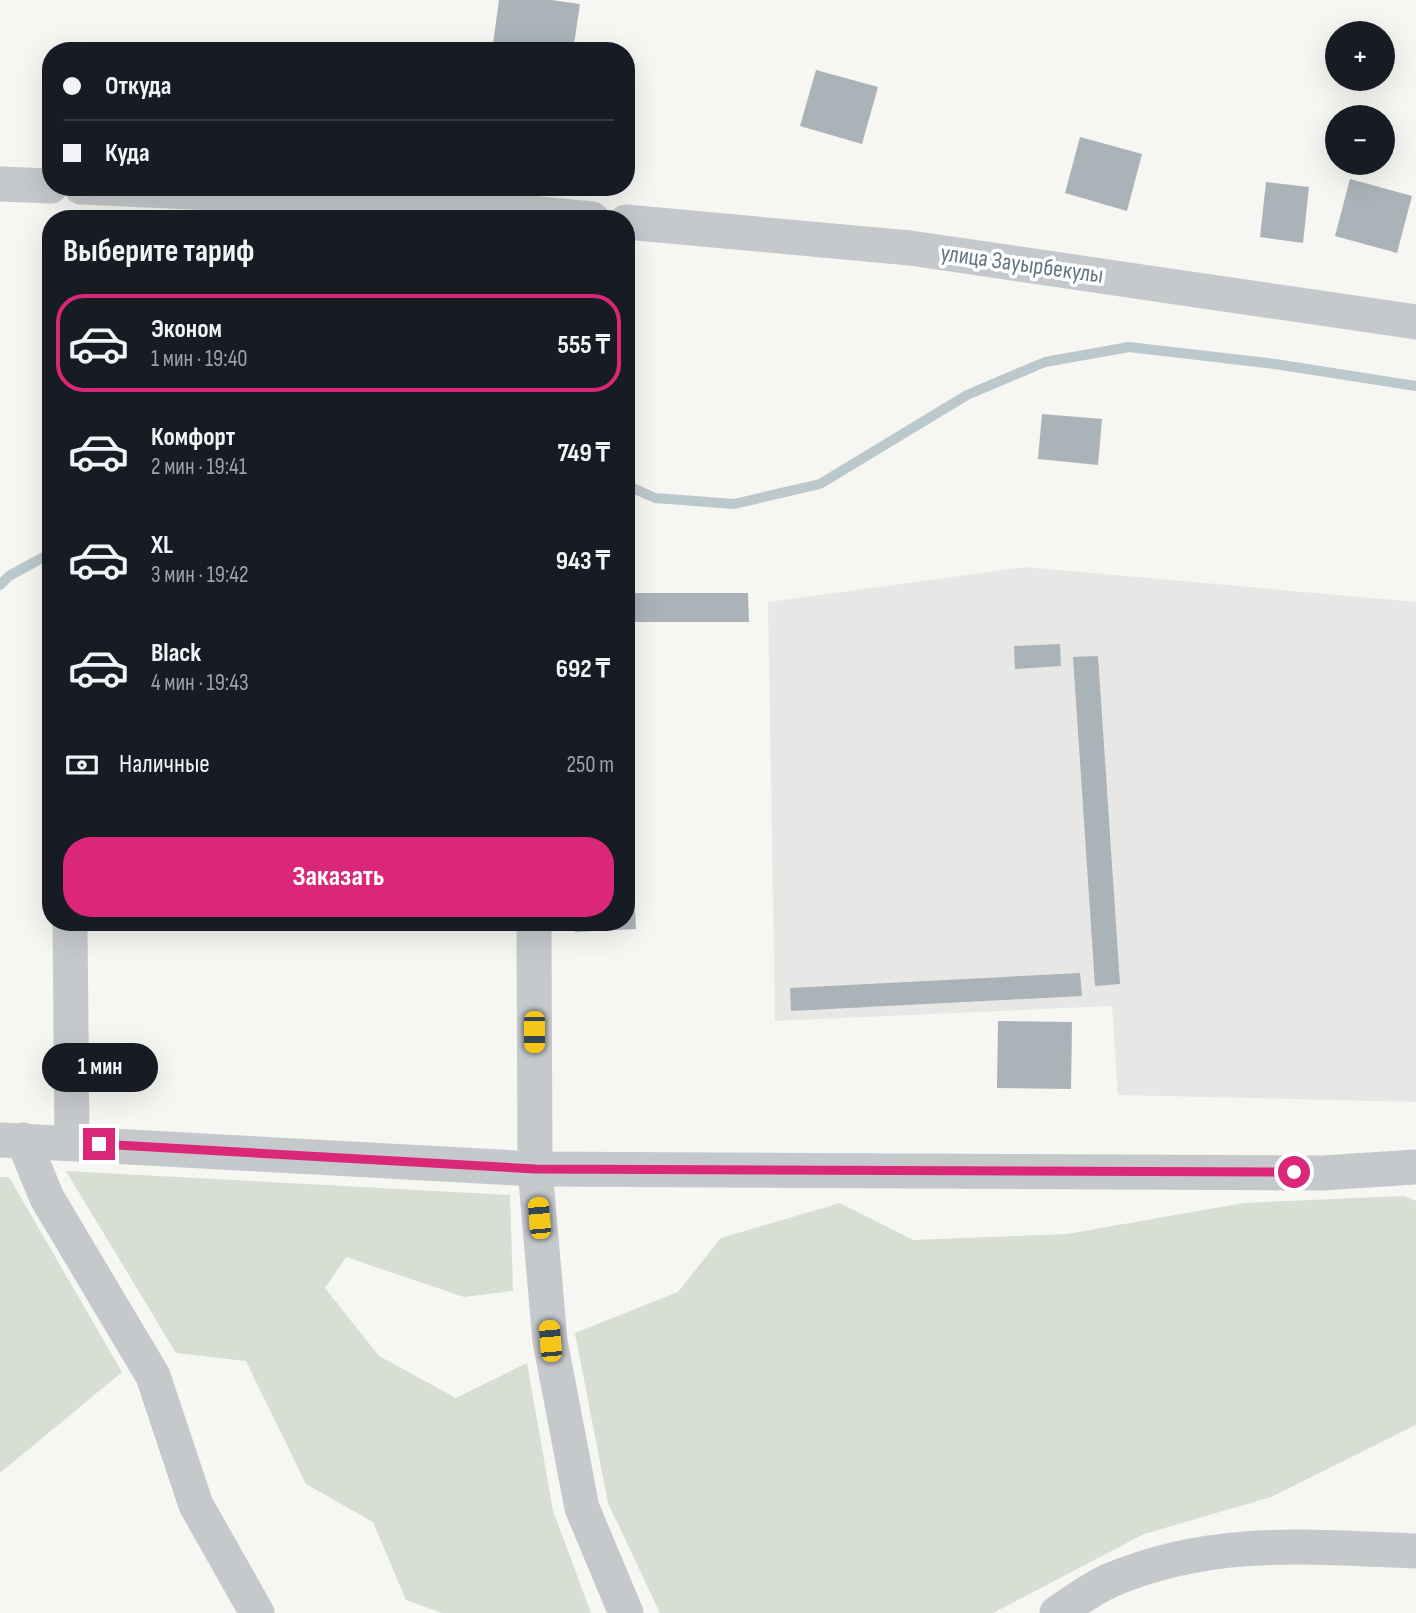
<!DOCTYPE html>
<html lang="ru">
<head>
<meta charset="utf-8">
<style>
  body { margin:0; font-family:"Sofia Sans Condensed",sans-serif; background:#20242c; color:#f1f3f6; height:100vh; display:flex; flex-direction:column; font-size:26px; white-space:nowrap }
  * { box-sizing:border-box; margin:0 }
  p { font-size:23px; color:#9ea1a6 }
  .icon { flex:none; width:38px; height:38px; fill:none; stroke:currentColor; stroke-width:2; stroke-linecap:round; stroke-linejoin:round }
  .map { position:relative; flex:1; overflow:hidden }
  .side { position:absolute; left:42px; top:210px; width:593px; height:721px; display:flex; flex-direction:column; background:#171b24; border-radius:28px; box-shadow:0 7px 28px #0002 }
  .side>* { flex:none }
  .guide { position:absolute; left:42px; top:42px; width:593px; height:154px; border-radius:28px; box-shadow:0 7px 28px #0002; display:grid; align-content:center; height:154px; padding:0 21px; background:#171b24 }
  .fabs { position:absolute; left:1325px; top:21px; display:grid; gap:14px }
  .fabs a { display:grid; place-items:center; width:70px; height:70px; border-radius:50%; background:#171b24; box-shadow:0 7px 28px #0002; font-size:35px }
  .end { position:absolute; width:32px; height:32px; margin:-16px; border:9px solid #db2777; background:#fff; box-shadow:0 0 0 4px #fff }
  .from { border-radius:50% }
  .bubble { position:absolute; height:49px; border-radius:24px; background:#171b24; box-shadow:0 7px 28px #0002; font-size:23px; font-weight:700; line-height:49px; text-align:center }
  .car { position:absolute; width:21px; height:42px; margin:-21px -10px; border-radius:9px; box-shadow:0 0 5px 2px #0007; background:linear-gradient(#f5c518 24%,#345 0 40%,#f5c518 0 76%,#345 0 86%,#f5c518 0) }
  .guide b { display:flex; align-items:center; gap:24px; height:66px; font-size:26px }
  .guide b+b { border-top:2px solid #363941 }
  .guide i { width:18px; height:18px; background:#f1f3f6 }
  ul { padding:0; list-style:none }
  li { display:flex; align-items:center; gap:21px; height:98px; margin:0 14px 10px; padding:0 7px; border:4px solid transparent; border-radius:28px }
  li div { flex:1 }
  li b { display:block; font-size:26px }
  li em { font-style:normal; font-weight:700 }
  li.current { border-color:#db2777 }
  li>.icon { width:63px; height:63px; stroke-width:1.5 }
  h2 { padding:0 21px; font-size:32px; line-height:84px }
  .pay { display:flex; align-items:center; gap:18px; height:77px; padding:0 21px; font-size:26px }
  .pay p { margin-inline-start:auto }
  .cta { display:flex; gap:14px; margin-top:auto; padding:14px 21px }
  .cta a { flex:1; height:80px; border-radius:28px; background:#db2777; color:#fff; font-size:28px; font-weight:700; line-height:80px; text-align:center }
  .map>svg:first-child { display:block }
</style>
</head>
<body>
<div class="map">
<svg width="1416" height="1613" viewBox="0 0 1416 1613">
  <rect width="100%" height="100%" fill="#f6f6f2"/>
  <path fill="#e7e8e6" d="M1025 567 1416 602V1102L1118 1095 1112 1006 775 1021 768 602Z"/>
  <g fill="#d7ded3">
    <path d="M66 1171 510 1195 513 1291 464 1297 346 1257 325 1288 379 1356 456 1398 527 1363 553 1511 591 1613H442L406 1600 373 1522 306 1484 246 1361 176 1353Z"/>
    <path d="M0 1177H9L122 1372 0 1473Z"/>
    <path d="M1404 1196 1416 1201V1425L1271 1497 1144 1534 993 1613H660L608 1503 575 1333 678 1292 721 1238 840 1203 913 1240 1067 1234 1244 1203Z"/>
  </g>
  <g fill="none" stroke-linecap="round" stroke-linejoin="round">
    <g stroke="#bbc8cc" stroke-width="10">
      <path d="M626 485 655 498 734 504 820 484 967 395 1045 362 1129 347 1275 364 1416 386"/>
      <path d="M0 585 9 576 51 553"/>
    </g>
  </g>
  <g fill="#aab3b8">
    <path d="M499 0H551L580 4 573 51H492Z"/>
    <path d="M816 70 878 87 862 144 800 126Z"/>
    <path d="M1080 137 1142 154 1127 211 1065 193Z"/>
    <path d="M1350 179 1412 196 1397 253 1335 236Z"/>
    <path d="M1266 182 1309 187 1303 243 1260 237Z"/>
    <path d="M1042 414 1102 419 1098 465 1038 459Z"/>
    <path d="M626 593H748L749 622H626Z"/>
    <path d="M1060 644 1061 666 1015 669 1014 646Z"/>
    <path d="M1098 656 1120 984 1095 986 1073 657Z"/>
    <path d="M626 886H634L636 929 575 932 574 922H626Z"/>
    <path d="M1080 973 1082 996 791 1011 790 988Z"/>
    <path d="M998 1021 1072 1022 1071 1089 997 1088Z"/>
  </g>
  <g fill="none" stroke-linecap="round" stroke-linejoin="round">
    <g stroke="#c6c9cc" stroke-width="35">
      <path d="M0 184 51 186"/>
      <path d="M81 187 415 202 592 219"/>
      <path d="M626 222 910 248 1416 322"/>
      <path d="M70 922 72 1142"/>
      <path d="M534 922 535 1169 550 1341 582 1508 626 1613"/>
      <path d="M0 1140 535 1169 1322 1173 1416 1167"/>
      <path d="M23 1140 47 1198 153 1376 196 1505 257 1613"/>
      <path d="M1057 1613C1074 1602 1092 1588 1111 1580 1212 1537 1310 1547 1416 1551"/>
    </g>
  </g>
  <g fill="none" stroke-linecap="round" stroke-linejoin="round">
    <path stroke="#db2777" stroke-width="9" d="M99 1144 535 1169 1294 1172"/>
  </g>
  <g text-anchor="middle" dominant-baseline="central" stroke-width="7" stroke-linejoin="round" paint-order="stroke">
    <g font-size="24" fill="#647785" stroke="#fff">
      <text transform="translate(1022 264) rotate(8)">улица Зауырбекулы</text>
    </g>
  </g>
</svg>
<div class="fabs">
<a>+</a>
<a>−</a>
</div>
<i class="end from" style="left:1294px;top:1172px"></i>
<i class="end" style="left:99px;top:1144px"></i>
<div class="bubble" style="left:42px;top:1043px;width:116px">1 мин</div>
<i class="car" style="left:534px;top:1032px;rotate:180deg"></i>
<i class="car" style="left:539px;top:1218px;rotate:355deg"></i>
<i class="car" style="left:550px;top:1341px;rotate:355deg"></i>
<div class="guide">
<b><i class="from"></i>Откуда</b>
<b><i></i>Куда</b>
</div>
<section class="side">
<h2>Выберите тариф</h2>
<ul>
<li class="current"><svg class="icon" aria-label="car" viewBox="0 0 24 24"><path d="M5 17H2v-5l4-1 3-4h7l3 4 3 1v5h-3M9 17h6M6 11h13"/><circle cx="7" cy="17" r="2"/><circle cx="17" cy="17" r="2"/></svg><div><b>Эконом</b><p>1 мин · 19:40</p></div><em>555 ₸</em></li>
<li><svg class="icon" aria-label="car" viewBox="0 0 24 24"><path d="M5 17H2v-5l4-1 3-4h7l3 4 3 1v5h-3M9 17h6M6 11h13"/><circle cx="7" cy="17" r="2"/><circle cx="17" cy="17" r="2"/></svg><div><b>Комфорт</b><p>2 мин · 19:41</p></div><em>749 ₸</em></li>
<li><svg class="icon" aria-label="car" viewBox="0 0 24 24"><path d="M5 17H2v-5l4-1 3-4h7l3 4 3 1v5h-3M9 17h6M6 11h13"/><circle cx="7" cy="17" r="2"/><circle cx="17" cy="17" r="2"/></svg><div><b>XL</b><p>3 мин · 19:42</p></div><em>943 ₸</em></li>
<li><svg class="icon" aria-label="car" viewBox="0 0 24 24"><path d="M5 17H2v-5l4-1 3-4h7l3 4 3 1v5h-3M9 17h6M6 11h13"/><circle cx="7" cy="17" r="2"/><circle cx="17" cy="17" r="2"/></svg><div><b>Black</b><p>4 мин · 19:43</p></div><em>692 ₸</em></li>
</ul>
<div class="pay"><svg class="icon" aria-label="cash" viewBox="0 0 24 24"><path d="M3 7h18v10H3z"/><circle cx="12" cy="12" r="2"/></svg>Наличные<p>250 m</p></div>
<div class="cta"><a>Заказать</a></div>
</section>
</div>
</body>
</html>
